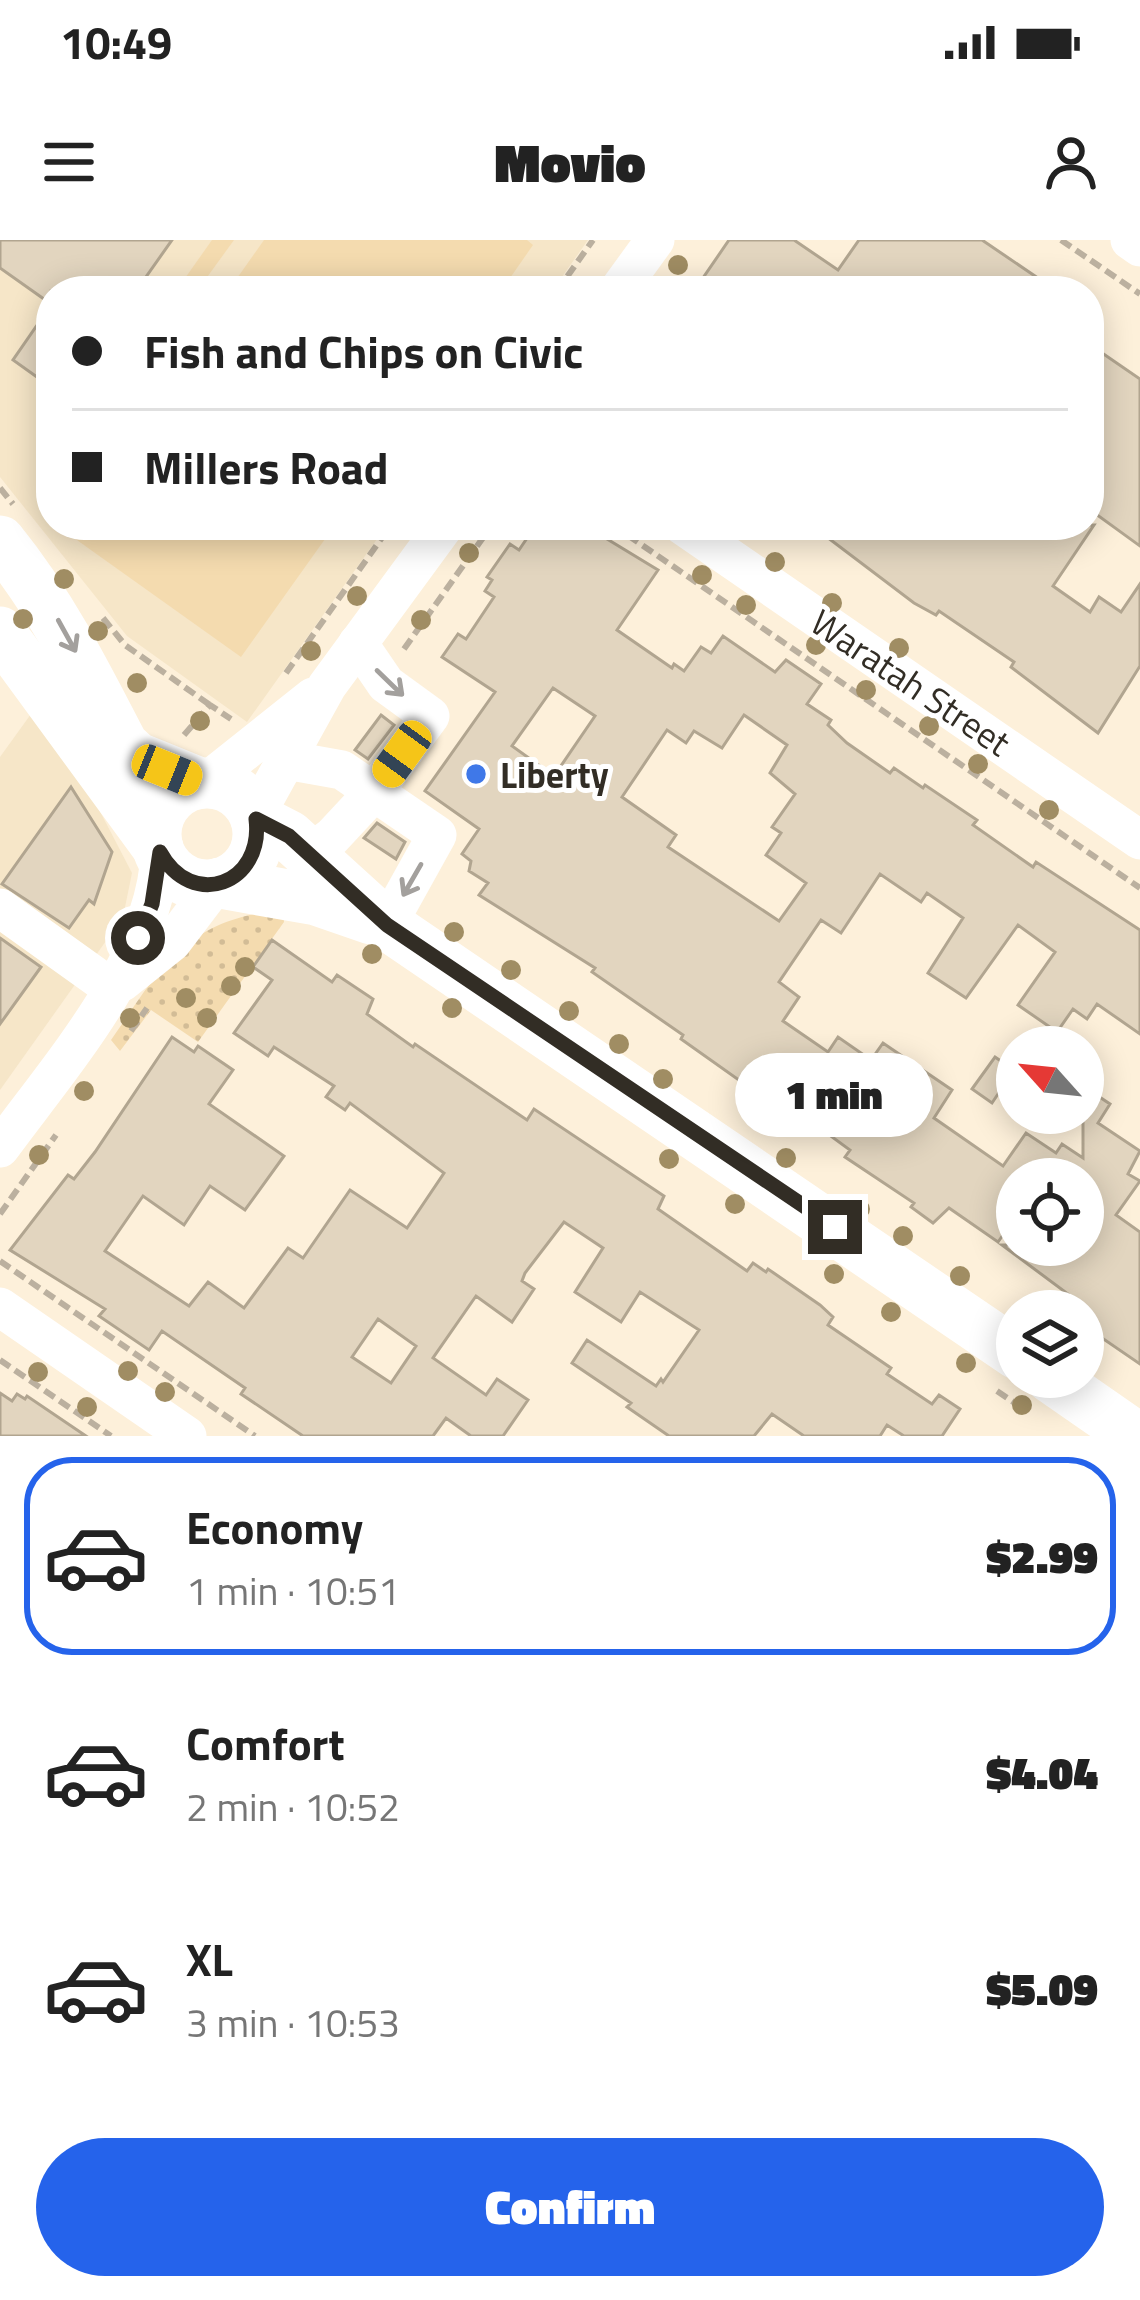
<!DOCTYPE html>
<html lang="en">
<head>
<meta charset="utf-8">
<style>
  body { margin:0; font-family:"Titillium Web",sans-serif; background:#f6f6f6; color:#222; height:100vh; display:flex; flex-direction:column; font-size:45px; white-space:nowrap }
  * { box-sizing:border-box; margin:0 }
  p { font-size:39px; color:#767676 }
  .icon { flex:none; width:66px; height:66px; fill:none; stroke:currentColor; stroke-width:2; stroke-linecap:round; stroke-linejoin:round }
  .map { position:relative; height:1196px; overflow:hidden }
  .details { display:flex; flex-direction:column; background:#fff; flex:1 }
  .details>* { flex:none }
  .hud { position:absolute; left:36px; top:36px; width:1068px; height:264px; border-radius:48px; box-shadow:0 6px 30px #0003; display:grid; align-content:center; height:264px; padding:0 36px; background:#fff }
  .needle { width:78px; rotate:297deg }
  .tools { position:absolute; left:996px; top:786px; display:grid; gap:24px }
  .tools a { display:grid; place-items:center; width:108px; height:108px; border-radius:50%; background:#fff; box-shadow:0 6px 30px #0003; font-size:60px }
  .end { position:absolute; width:54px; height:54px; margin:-27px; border:15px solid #322d25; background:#fff; box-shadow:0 0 0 6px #fff }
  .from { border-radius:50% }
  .bubble { position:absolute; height:84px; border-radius:42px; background:#fff; box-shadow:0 6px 30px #0003; font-size:39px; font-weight:800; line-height:84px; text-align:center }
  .car { position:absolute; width:36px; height:72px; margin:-36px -18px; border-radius:15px; box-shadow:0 0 9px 3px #0007; background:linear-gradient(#f5c518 24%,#345 0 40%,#f5c518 0 76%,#345 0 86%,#f5c518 0) }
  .hud b { display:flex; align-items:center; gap:42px; height:114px; font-size:45px }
  .hud b+b { border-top:3px solid #e0e0e0 }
  .hud i { width:30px; height:30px; background:#222 }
  ul { padding:21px 0 0; list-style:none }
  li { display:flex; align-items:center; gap:36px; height:198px; margin:0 24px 18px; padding:0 12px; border:6px solid transparent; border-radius:48px }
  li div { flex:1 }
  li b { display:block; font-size:45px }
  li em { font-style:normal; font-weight:800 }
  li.selected { border-color:#2563eb }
  li>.icon { width:108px; height:108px; stroke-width:1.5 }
  .primary-button { display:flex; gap:24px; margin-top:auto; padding:24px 36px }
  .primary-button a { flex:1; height:138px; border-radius:72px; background:#2563eb; color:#fff; font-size:48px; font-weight:800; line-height:138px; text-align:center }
  .status { display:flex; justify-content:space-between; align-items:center; height:84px; padding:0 60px; background:#fff; direction:ltr }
  .status svg { height:33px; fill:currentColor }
  header { display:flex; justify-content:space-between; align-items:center; height:156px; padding:0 36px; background:#fff; font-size:54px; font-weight:800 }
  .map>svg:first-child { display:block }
</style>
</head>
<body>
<div class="status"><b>10:49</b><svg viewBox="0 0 49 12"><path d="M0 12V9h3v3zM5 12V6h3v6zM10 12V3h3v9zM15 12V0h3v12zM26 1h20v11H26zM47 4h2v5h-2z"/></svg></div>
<header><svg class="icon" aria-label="menu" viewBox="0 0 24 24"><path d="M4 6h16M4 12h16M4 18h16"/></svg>Movio<svg class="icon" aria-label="person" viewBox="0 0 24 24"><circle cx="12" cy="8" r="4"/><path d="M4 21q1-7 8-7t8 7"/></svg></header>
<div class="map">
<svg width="1140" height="1196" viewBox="0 0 1140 1196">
  <defs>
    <pattern id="grass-dots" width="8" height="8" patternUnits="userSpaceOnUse" patternTransform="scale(3)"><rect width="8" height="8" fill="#f4dbaf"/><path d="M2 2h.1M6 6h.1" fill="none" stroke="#d2bc96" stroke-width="1.8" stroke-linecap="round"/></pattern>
  </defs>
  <rect width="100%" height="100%" fill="#fdf0da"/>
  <g fill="#f6e6c8">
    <path d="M0 0H588L552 51H51V285H387L247 482 127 396 0 237Z"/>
    <path d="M31 474 92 556 132 633 123 677 0 850V517Z"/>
  </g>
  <path fill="url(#grass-dots)" d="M283 669 284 682 198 802 151 770 120 811 111 800C163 725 183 681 283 669Z"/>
  <g fill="#f4dbaf">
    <path d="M212 0H234L197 51H176Z"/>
    <path d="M264 0H527L533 5 501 51H228Z"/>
    <path d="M62 285H335L241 417 60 288Z"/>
  </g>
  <g fill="#e2d5bf" stroke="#b1a590" stroke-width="3" fill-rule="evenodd">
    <path d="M0 0H172L136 51H51V64L0 28Z"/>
    <path d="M729 0H794L838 30 859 0H982L1057 51H694Z"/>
    <path d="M51 65V147L13 120Z"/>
    <path d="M1089 104 1140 139V306L1089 269Z"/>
    <path d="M536 285H584L658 330 617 390 672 428 674 424 684 431 701 407 711 413 723 396 775 432 786 420 821 444 807 464 831 480 828 485 847 503 890 533 894 528 923 548 925 545 977 580 973 585 1033 627 1036 622 1140 690V794L1097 764 1087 779 1073 769 1057 792 1018 765 1055 712 1018 685 966 758 928 733 963 678 927 653 921 662 880 634 841 693 821 680 779 742 799 757 783 781 828 812 838 797 871 820 883 803 952 850 934 878 1003 926 1026 893 1056 913 1062 904 1083 918V846L1110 864 1098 883 1140 911 1128 934 1140 941 1116 975 1140 992V1124L1083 1085V1071H1056L1068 1054 1002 1005H1083V939H1017V975L998 1002 949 968 933 983 911 967 914 963 845 917 850 910 809 880 780 863 774 871 743 849 746 845 681 799 683 795 592 732 595 728 479 655 488 643 469 631 471 621 462 614 479 589 425 551 495 452 442 417 458 394 466 399 494 357 485 351 492 340 487 337 510 304 519 310ZM553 448 595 476 554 536 512 506ZM744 475 787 505 770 533 795 554 772 587 781 593 766 615 806 643 779 681 668 607 676 595 622 557 667 490 686 503 694 491 722 508Z"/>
    <path d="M811 285H1094L1053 346 1090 372 1099 357 1121 372 1140 344V426L1098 493 1011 427 1014 422 939 371 936 375 914 363Z"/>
    <path d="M381 475 394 485 368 519 355 510Z"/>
    <path d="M71 547 112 612 94 664 89 660 69 688 2 644Z"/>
    <path d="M377 583 405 602 396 619 364 598Z"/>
    <path d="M0 698 41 727 0 784Z"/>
    <path d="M272 700 332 742 337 735 373 759 367 774 413 807 415 804 527 880 534 869 664 956 658 969 747 1031 753 1023 766 1032 768 1029 820 1065 833 1077 828 1085 891 1128 887 1134 932 1164 939 1155 960 1169 942 1196H904L887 1185 880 1196H804L772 1174 754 1196H669L627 1167 631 1163 572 1123 587 1100 656 1146 661 1139 663 1142 699 1090 640 1052 621 1082 575 1052 603 1008 564 982 525 1033 522 1041 534 1049 512 1082 476 1056 433 1118 486 1155 497 1139 528 1160 503 1196H471L446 1178 433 1196H303L241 1154 245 1148 162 1091 149 1110 99 1076 105 1069 10 1010 68 935 74 939 95 912 172 797 194 812 198 806 233 830 209 864 284 916 245 970 210 946 184 985 143 956 105 1011 189 1066 208 1042 244 1068 288 1008 303 1018 350 950 407 988 444 933 350 863 345 870 326 857 334 846 274 807 268 816 234 793 272 740 253 727ZM378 1079 416 1106 391 1143 352 1117Z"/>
    <path d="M995 817 1014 830 992 863 972 849Z"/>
    <path d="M0 1153 12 1161 17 1154 25 1159 27 1156 86 1196H0Z"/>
  </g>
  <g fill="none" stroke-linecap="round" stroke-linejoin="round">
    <g stroke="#bbb09f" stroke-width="6" stroke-dasharray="12 6" stroke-linecap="butt">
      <path d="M1061 0 1140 54"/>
      <path d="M557 51 593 0"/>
      <path d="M0 248 13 264"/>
      <path d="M613 285 1140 648"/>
      <path d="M103 378 125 405 210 465"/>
      <path d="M404 409 492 285"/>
      <path d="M286 433 391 285"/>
      <path d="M184 495 210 465 231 479"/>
      <path d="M131 791 147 768"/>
      <path d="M0 974 56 895"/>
      <path d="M0 1021 255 1196"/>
      <path d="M0 1120 111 1196"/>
      <path d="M997 1151 1025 1170"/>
    </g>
    <g stroke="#fff" stroke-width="39">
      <path d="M1130 0 1140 7"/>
      <path d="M618 51 655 0"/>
      <path d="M682 285 1140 600"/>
      <path d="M358 403 386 444 430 476 374 552 437 595 387 685"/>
      <path d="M286 520 342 530 374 552 332 597 309 614"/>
      <path d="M205 543 313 457"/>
      <path d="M255 576 327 446 445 285"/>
      <path d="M0 668 113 749"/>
      <path d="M122 742 172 702 216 644"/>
      <path d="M0 908C60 826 157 717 160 612"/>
      <path d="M0 1067 187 1196"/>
    </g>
    <g stroke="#fff" stroke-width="51">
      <path d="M0 301C51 364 86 433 123 505L136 517 200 543"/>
      <path d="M0 392 158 608"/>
      <circle cx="207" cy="594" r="51"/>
      <path d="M256 579 289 596 387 685 1017 1114"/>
      <path d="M220 643 316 660 371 679"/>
      <path d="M1050 1137 1135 1196"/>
    </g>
  </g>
  <g fill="#a08d63">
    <circle cx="678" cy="25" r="10"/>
    <circle cx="469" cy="313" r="10"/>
    <circle cx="775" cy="322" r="10"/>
    <circle cx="702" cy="335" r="10"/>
    <circle cx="64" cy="339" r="10"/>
    <circle cx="357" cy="356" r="10"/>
    <circle cx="832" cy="363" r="10"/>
    <circle cx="746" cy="365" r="10"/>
    <circle cx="23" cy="379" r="10"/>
    <circle cx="421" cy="380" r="10"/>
    <circle cx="98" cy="391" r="10"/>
    <circle cx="816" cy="405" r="10"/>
    <circle cx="899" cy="408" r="10"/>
    <circle cx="311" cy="411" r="10"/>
    <circle cx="137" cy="443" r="10"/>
    <circle cx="866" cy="450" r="10"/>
    <circle cx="200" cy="481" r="10"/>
    <circle cx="929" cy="486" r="10"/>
    <circle cx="978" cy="524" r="10"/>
    <circle cx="1049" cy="570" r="10"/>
    <circle cx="454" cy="692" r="10"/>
    <circle cx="372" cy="714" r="10"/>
    <circle cx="245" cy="727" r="10"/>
    <circle cx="511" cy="730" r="10"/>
    <circle cx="231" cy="746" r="10"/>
    <circle cx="186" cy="758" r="10"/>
    <circle cx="452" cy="768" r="10"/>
    <circle cx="569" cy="771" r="10"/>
    <circle cx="130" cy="778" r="10"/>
    <circle cx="207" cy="778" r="10"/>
    <circle cx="619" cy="804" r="10"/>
    <circle cx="663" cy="839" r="10"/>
    <circle cx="84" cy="851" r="10"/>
    <circle cx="39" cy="915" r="10"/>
    <circle cx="786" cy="918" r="10"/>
    <circle cx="669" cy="919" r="10"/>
    <circle cx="735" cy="964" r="10"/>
    <circle cx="860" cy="969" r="10"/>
    <circle cx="903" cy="996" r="10"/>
    <circle cx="834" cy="1034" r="10"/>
    <circle cx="960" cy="1036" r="10"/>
    <circle cx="891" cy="1072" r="10"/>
    <circle cx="966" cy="1123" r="10"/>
    <circle cx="128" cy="1131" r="10"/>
    <circle cx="38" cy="1132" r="10"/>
    <circle cx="165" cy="1152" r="10"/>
    <circle cx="1022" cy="1165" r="10"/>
    <circle cx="87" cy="1167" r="10"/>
  </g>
  <defs><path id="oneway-shaft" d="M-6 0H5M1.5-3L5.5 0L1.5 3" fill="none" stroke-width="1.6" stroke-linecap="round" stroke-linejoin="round" transform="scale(3)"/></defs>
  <g stroke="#a3a09d">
    <use href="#oneway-shaft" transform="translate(67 396) rotate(61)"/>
    <use href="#oneway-shaft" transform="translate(390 443) rotate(44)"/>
    <use href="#oneway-shaft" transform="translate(412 640) rotate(120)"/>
  </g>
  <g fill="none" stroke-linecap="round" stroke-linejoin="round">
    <path stroke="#322d25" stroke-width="15" d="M138 698 152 664 160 612C192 671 264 644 256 579L289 596 387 685 835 987"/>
  </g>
  <circle fill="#3f78e8" stroke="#fff" stroke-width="4.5" cx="476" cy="534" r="12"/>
  <g text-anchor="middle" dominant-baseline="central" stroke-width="10" stroke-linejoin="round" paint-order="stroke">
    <g font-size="36" fill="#322d25" stroke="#fff">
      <text transform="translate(911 442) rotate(34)">Waratah Street</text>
    </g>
    <g font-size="36" font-weight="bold" fill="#322d25" stroke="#fff" text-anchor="start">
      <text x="500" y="534">Liberty</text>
    </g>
  </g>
</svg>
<div class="tools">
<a><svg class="needle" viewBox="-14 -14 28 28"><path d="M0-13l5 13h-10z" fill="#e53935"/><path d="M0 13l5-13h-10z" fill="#767676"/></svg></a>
<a><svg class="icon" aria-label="locate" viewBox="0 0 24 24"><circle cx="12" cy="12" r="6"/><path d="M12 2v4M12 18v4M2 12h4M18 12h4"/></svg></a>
<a><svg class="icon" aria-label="layers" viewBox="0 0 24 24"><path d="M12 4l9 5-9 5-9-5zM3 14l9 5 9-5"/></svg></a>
</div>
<i class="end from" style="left:138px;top:698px"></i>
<i class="end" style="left:835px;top:987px"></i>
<div class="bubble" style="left:735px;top:813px;width:198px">1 min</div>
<i class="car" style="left:402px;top:514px;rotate:216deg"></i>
<i class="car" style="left:167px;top:530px;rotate:112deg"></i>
<div class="hud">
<b><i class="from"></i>Fish and Chips on Civic</b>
<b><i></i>Millers Road</b>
</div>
</div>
<section class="details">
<ul>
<li class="selected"><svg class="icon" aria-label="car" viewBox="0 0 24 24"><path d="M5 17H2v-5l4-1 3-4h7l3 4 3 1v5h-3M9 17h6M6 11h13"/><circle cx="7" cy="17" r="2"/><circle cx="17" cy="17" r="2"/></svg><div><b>Economy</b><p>1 min · 10:51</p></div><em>$2.99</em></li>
<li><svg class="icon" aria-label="car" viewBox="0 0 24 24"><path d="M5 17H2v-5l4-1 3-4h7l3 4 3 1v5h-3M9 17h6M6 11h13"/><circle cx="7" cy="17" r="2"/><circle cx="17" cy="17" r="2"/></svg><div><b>Comfort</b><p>2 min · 10:52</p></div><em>$4.04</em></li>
<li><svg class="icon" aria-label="car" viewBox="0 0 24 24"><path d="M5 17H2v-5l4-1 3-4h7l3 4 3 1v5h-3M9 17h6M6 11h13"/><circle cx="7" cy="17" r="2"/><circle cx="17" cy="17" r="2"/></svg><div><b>XL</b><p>3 min · 10:53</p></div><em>$5.09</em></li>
</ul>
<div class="primary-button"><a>Confirm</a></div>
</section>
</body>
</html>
